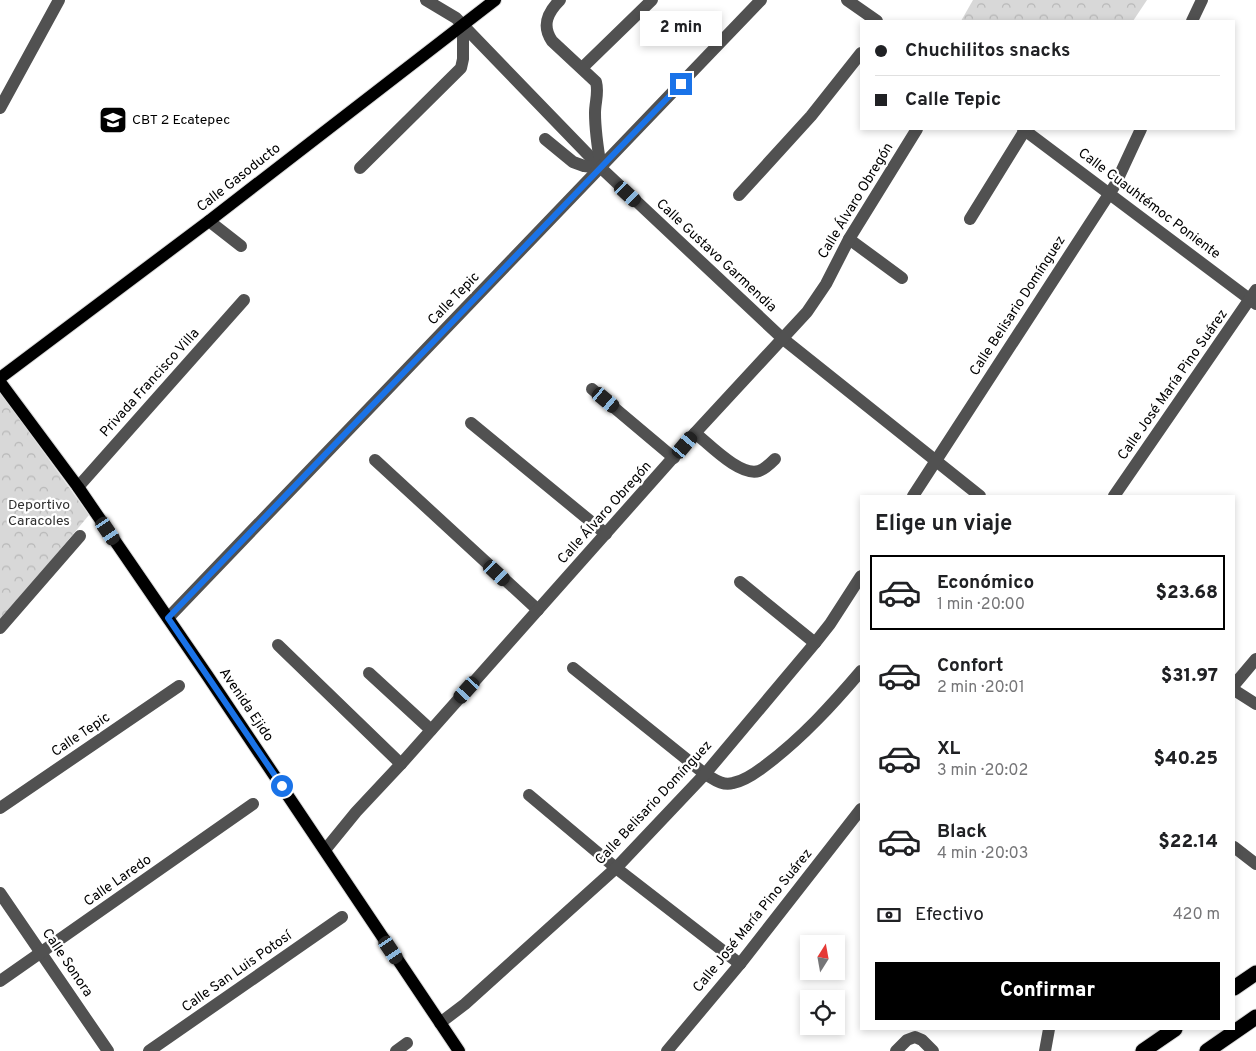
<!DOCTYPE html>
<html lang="es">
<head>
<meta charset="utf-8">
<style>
  body { margin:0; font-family:Overpass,sans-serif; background:#f6f6f6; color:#202124; height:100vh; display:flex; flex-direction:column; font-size:19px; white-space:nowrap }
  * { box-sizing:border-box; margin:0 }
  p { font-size:16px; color:#757577 }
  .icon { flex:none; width:28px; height:28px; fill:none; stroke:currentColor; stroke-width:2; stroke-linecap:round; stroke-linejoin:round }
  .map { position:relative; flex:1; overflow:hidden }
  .panel { position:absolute; left:860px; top:495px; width:375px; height:535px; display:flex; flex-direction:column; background:#fff; border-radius:0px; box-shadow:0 2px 8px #0003 }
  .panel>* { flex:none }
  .guide { position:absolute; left:860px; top:20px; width:375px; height:110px; border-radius:0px; box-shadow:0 2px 8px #0003; display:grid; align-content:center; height:110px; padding:0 15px; background:#fff }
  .needle { width:32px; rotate:11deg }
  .tools { position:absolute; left:800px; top:935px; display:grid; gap:10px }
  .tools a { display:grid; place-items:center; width:45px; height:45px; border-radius:0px; background:#fff; box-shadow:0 2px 8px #0003; font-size:25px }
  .end { position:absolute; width:22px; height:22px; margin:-11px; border:6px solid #1a73e8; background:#fff; box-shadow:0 0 0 2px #fff }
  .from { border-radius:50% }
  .bubble { position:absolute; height:35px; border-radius:0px; background:#fff; box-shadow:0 2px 8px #0003; font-size:16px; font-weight:800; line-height:35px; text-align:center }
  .car { position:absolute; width:15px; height:30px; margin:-15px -8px; border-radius:6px; box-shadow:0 0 4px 1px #0007; background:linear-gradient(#222 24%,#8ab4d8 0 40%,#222 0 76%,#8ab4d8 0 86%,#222 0) }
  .guide b { display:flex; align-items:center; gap:18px; height:48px; font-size:19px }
  .guide b+b { border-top:1px solid #e0e0e0 }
  .guide i { width:12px; height:12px; background:#202124 }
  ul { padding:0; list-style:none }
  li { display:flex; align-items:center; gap:15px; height:75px; margin:0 10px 8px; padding:0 5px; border:2px solid transparent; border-radius:0px }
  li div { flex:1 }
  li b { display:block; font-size:19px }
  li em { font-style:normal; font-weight:800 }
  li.active { border-color:#000 }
  li>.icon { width:45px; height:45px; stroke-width:1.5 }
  h2 { padding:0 15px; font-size:22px; line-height:60px }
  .pay { display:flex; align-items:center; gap:12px; height:55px; padding:0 15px; font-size:19px }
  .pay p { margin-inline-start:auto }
  .action { display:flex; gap:10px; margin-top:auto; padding:10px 15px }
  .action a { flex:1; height:58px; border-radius:0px; background:#000; color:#fff; font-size:20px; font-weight:800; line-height:58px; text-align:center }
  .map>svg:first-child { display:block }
</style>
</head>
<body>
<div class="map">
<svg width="1256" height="1051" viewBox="0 0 1256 1051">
  <defs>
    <pattern id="forest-crowns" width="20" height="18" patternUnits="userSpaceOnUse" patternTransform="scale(1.25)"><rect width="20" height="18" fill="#d8d8d8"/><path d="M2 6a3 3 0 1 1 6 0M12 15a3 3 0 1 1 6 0" fill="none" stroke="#b8b8b8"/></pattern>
  </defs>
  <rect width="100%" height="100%" fill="#fff"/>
  <g fill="url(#forest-crowns)">
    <path d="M973 0H1147L1133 21H961Z"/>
    <path d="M0 392 89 515 0 622Z"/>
  </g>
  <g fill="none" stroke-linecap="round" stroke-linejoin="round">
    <defs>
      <g id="major">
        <path d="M0 378 209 221 495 0"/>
        <path d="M0 382 78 487 207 675 459 1051"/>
      </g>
      <g id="highway">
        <path d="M1234 988 1256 973"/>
        <path d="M1143 1051 1175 1029"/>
        <path d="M1207 1051 1256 1017"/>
      </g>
    </defs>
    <use href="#major" stroke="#dbdbdb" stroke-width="14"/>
    <use href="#highway" stroke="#dbdbdb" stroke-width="17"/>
    <g stroke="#515151" stroke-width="12">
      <path d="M426 0 456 18 601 168 782 338 980 496"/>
      <path d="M847 0 877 21"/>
      <path d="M1192 21 1202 0"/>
      <path d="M582 68 652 0"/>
      <path d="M0 108 59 0"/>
      <path d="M1023 129 1256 304"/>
      <path d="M545 139 573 162 584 166 601 168C598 150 595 131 595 113 595 102 599 93 596 82L552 41C541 25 548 12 560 0"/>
      <path d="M360 168 461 68 463 59V26"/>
      <path d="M739 195 811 116 861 53"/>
      <path d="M970 219 1025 130"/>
      <path d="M209 221 241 246"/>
      <path d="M849 239 902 278"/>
      <path d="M592 389 674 458"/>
      <path d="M471 423 606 534"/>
      <path d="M695 433C709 444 740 477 759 471 765 469 770 464 775 459"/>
      <path d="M375 460 538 610"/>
      <path d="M78 487 244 300"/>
      <path d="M913 496 1115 185 1141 129"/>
      <path d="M1114 496 1256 290"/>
      <path d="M740 582 815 643"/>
      <path d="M168 618 761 0"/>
      <path d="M0 628 80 536"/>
      <path d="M278 645 401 764"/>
      <path d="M573 668 705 774C714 779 722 786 733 783 745 781 757 772 766 765 802 738 832 705 861 671"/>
      <path d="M369 673 431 730"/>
      <path d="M1234 685 1256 659"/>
      <path d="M1234 690 1256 704"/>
      <path d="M529 795 616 868 740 964"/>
      <path d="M0 808 179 686"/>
      <path d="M1234 847 1256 864"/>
      <path d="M325 850 356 812 401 764 695 433 807 312 826 284 849 239 917 129"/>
      <path d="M0 893 108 1051"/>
      <path d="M0 981 253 804"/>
      <path d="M440 1023 465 1004 616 868 705 774 815 643 830 624 861 576"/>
      <path d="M149 1051 342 917"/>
      <path d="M396 1051 407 1043"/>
      <path d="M667 1051 740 964 861 809"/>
      <path d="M896 1051 907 1040 915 1037 922 1040 933 1051"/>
      <path d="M1045 1051 1049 1029"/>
    </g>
    <use href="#major" stroke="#000" stroke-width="12"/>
    <use href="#highway" stroke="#000" stroke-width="15"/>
  </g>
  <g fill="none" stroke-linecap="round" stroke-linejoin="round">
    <path stroke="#1a73e8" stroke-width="6" d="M282 786 168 618 681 84"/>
  </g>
  <defs>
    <symbol id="school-square" viewBox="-11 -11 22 22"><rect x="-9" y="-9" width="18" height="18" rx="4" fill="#000" stroke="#fff"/><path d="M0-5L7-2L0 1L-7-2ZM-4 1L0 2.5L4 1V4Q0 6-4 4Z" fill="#fff"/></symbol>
  </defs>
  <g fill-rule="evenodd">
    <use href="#school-square" x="97" y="104" width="32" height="32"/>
  </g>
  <g text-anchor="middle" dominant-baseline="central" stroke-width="4.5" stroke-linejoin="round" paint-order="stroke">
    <g font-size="14" fill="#000" stroke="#fff" text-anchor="start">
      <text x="132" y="120">CBT 2 Ecatepec</text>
    </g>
    <g font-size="14" fill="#000" stroke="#fff">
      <text transform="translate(239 178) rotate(-38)">Calle Gasoducto</text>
      <text transform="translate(856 201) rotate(-59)">Calle Álvaro Obregón</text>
      <text transform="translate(1149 204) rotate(37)">Calle Cuauhtémoc Poniente</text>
      <text transform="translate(716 256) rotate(43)">Calle Gustavo Garmendia</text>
      <text transform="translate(454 299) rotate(-46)">Calle Tepic</text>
      <text transform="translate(1018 306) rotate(-57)">Calle Belisario Domínguez</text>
      <text transform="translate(150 383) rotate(-48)">Privada Francisco Villa</text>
      <text transform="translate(1173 385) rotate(-55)">Calle José María Pino Suárez</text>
      <text transform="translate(605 513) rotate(-48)">Calle Álvaro Obregón</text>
      <text transform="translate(246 705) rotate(56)">Avenida Ejido</text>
      <text transform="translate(81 735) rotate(-34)">Calle Tepic</text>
      <text transform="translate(654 803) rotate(-47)">Calle Belisario Domínguez</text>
      <text transform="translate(118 881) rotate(-35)">Calle Laredo</text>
      <text transform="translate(753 921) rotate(-51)">Calle José María Pino Suárez</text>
      <text transform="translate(67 963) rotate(56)">Calle Sonora</text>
      <text transform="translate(237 972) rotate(-35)">Calle San Luis Potosí</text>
    </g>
    <g font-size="14" fill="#2f2f2f" stroke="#fff">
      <text x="39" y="505">Deportivo<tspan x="39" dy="16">Caracoles</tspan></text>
    </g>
  </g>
</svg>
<div class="tools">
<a><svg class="needle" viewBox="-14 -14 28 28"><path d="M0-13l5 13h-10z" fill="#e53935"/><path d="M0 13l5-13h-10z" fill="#757577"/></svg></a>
<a><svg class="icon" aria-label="locate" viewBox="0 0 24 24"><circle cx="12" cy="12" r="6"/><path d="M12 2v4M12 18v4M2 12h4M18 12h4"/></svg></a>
</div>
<i class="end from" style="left:282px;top:786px"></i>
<i class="end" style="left:681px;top:84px"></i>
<div class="bubble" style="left:640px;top:11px;width:82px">2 min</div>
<i class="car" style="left:628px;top:194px;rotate:133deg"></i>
<i class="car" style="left:606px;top:400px;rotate:130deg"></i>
<i class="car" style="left:685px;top:445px;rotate:40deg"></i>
<i class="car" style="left:108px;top:531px;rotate:146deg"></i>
<i class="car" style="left:497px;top:573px;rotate:133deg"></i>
<i class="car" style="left:467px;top:690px;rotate:222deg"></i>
<i class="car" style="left:391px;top:950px;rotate:146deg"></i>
<div class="guide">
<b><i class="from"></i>Chuchilitos snacks</b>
<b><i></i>Calle Tepic</b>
</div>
<section class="panel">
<h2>Elige un viaje</h2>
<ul>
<li class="active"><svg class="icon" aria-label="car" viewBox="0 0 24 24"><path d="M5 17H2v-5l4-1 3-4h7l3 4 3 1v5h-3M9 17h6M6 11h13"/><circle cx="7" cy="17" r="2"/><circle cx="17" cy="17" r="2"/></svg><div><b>Económico</b><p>1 min · 20:00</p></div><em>$23.68</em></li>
<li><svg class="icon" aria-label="car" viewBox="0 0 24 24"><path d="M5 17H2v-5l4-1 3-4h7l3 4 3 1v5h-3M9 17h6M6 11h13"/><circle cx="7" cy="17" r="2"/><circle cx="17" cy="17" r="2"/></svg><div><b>Confort</b><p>2 min · 20:01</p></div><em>$31.97</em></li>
<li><svg class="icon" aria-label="car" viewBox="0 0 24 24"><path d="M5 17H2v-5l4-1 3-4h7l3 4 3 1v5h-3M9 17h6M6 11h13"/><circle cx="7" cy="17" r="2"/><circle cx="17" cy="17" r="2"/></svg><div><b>XL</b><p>3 min · 20:02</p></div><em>$40.25</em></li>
<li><svg class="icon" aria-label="car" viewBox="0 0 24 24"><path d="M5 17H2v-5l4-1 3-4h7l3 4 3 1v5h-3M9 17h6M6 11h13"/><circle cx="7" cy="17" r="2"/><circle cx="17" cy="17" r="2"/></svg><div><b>Black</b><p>4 min · 20:03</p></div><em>$22.14</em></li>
</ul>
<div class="pay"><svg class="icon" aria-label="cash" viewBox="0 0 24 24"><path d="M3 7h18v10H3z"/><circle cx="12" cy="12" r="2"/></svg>Efectivo<p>420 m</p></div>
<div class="action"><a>Confirmar</a></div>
</section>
</div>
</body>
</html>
